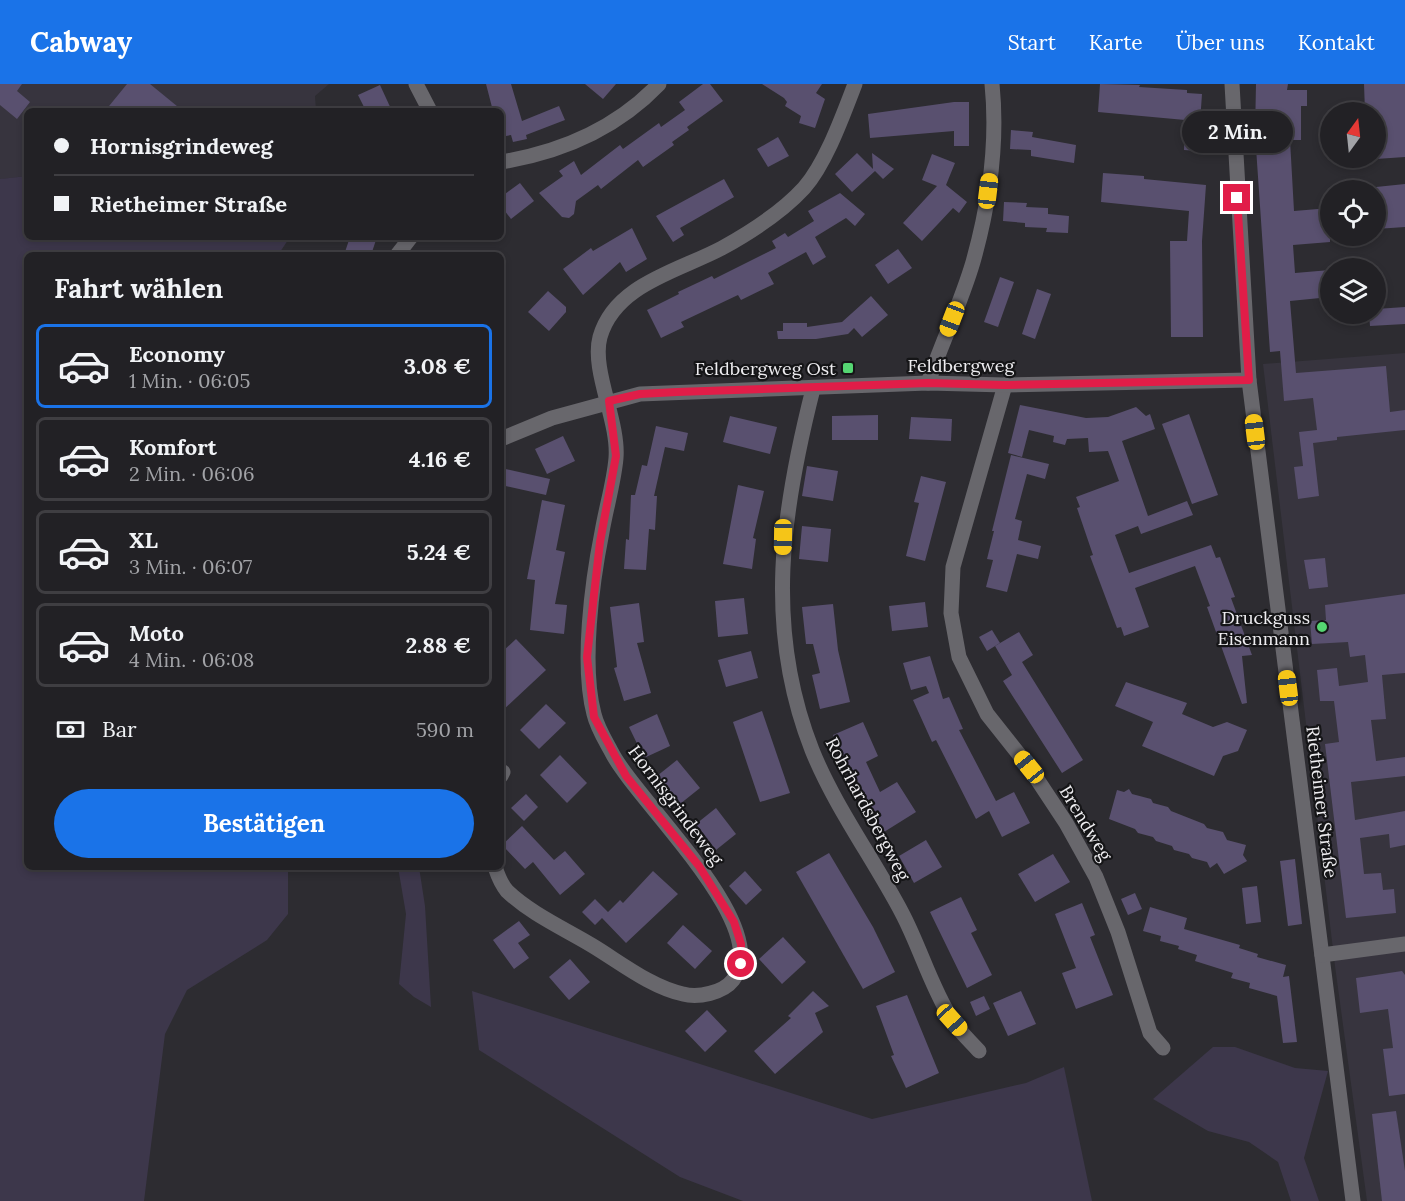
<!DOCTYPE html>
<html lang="de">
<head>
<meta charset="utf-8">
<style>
  body { margin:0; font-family:Lora,serif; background:#2e2e32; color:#f1f3f6; height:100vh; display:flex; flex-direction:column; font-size:22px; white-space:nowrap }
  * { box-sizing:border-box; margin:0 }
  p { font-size:20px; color:#a2a3a7 }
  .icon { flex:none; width:33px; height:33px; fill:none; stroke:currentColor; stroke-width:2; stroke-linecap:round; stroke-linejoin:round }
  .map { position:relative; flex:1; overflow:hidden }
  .panel { position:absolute; left:24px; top:168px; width:480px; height:618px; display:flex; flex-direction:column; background:#222125; border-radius:9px; box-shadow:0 3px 9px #0003,0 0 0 2px #3f3e42 }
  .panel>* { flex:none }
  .banner { position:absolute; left:24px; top:24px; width:480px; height:132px; border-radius:9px; box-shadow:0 3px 9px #0003,0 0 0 2px #3f3e42; display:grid; align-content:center; height:132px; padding:0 30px; background:#222125 }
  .needle { width:39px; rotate:15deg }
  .tools { position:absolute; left:1320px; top:18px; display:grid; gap:12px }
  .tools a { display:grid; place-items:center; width:66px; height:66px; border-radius:50%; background:#222125; box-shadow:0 3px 9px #0003,0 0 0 2px #3f3e42; font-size:30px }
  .end { position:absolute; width:27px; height:27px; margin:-14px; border:8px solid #e11d48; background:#fff; box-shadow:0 0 0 3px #fff }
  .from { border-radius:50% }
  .bubble { position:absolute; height:42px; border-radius:21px; background:#222125; box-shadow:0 3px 9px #0003,0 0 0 2px #3f3e42; font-size:20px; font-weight:700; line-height:42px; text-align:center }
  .car { position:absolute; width:18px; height:36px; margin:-18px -9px; border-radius:8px; box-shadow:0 0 4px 2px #0007; background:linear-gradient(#f5c518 24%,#345 0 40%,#f5c518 0 76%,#345 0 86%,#f5c518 0) }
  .banner b { display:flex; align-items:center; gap:21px; height:57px; font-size:22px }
  .banner b+b { border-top:2px solid #3f3e42 }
  .banner i { width:15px; height:15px; background:#f1f3f6 }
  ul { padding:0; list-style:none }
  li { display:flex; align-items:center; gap:18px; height:84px; margin:0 12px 9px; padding:0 18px; border:3px solid #3f3e42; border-radius:9px }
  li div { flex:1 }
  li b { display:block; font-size:22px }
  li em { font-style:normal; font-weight:700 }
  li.on { border-color:#1a73e8 }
  li>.icon { width:54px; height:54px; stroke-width:1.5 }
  h2 { padding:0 30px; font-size:27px; line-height:72px }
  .pay { display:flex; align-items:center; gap:15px; height:66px; padding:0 30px; font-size:22px }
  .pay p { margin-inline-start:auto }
  .primary-button { display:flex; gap:12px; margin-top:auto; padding:12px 30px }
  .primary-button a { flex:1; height:69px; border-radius:36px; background:#1a73e8; color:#fff; font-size:24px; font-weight:700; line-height:69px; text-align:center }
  header { display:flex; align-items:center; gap:36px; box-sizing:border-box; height:84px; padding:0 30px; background:#1a73e8; color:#fff }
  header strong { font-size:28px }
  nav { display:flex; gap:33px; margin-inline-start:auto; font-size:21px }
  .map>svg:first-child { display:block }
</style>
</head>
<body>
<header>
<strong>Cabway</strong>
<nav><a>Start</a><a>Karte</a><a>Über uns</a><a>Kontakt</a></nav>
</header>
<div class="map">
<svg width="1405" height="1117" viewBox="0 0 1405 1117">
  <rect width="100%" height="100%" fill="#2d2c31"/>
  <g fill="#37343e">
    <path d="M0 0H329L315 12 316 27H27V92L2 95H0Z"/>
    <path d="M1405 269V1117H1367L1335 882 1263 280Z"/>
  </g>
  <g fill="#3d374b">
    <path d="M27 92V153H290L278 171H27V783H288V830L267 856 187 906 165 950 144 1117H0V95Z"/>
    <path d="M398 783H419L425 822 431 923 414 913 399 900 406 830Z"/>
    <path d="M472 907 872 1035 1026 999 1064 983 1092 1117H743L680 1093 479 966Z"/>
    <path d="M1213 963H1235L1295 984 1328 987 1304 1074 1319 1117H1291L1278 1078 1249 1058 1208 1047 1153 1015Z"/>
  </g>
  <g fill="#59506f">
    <path d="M0 0H22L17 7 30 18 17 35 0 21Z"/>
    <path d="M127 0H150L183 27H105Z"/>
    <path d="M486 0H511L522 37 559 22 565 36 526 51 527 55 513 58 511 51 501 53V27H493Z"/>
    <path d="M585 0H616L603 15Z"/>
    <path d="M703 0H710L723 17 687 43 689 46 672 58 674 61 643 83 638 76 601 105 598 101 576 117 574 130 569 134 562 133 539 109 563 92 559 87 574 77 581 91 620 61 623 65 659 39 661 43 685 26 679 18Z"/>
    <path d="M762 0H822L816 9 825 15 815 44 799 39 801 32 785 22 787 18 784 14Z"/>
    <path d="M1100 0 1140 1 1139 3 1187 6V9L1202 10 1198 67 1184 66 1185 36 1098 28Z"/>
    <path d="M1256 0H1288L1287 6H1307V22H1301V56H1290L1294 127 1330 124V158L1293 161 1295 189 1330 186V213L1290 217 1296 289 1386 282 1390 328 1405 326V346L1337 353V356L1313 359 1319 412 1298 415 1294 383 1303 382 1299 348 1317 346 1313 314 1284 317 1280 267 1270 268 1255 49Z"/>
    <path d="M1364 0H1405V73L1376 75V28H1365Z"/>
    <path d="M380 1 392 27H366L358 11Z"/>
    <path d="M954 18H969V62H954V47L870 54 868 30Z"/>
    <path d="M1011 46 1033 48 1032 53 1076 61 1074 79 1031 72V66L1010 65Z"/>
    <path d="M778 53 789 72 768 83 757 65Z"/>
    <path d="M857 69 873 85 872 69 894 85 883 95 875 87 852 108 835 90Z"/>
    <path d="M932 70 955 79 946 101 967 118 959 129 953 124 922 157 903 139 937 102 922 96Z"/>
    <path d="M1103 89 1144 92V95L1206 101 1202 157 1203 253H1171L1170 157H1187L1189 127 1101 118Z"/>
    <path d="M724 95 734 113 680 144 684 151 673 158 656 132Z"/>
    <path d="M520 99 534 117 511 135 501 122V113Z"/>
    <path d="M1405 100V143L1376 145V103Z"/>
    <path d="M840 109 865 130 855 142 846 134 815 153 826 173 813 181 806 168 768 189 774 200 741 216 738 211 681 238 684 243 661 254 647 226 679 210 678 208 712 192 714 195 776 164 772 157 785 149 788 153 814 137 808 127Z"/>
    <path d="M1004 118 1027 119 1026 123 1048 124V130L1069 132 1068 149 1046 148 1047 144 1025 143V139L1003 137Z"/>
    <path d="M632 144 647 175 626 188 620 178 583 211 563 185 591 164 593 167Z"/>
    <path d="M350 153H377L371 171H344Z"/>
    <path d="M898 165 912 184 888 200 875 181Z"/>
    <path d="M1000 193 1014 198 998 243 984 238Z"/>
    <path d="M1037 205 1051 210 1035 255 1022 250Z"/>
    <path d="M548 207 566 223V228L549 247 528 228Z"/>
    <path d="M871 212 888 231 862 253 854 244 848 250 816 255H778L777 247H783V239H807V243L842 238Z"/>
    <path d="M1405 223V240L1370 242 1369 230H1376V225Z"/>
    <path d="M1020 321 1086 334 1108 333 1136 323 1146 332 1150 330 1155 345 1122 357 1148 432 1187 417 1193 431 1141 450 1138 442 1115 451 1129 489 1211 461 1216 474 1220 473 1235 513 1231 514 1252 571 1242 572 1247 619 1242 620 1207 523 1210 522 1195 482 1135 504 1149 543 1124 552 1121 543 1117 544 1090 472 1093 471 1077 424 1080 423 1076 413 1119 397 1108 367 1089 368 1088 354 1067 355 1065 361 1053 358 1054 352 1029 346 1022 373 1008 369Z"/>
    <path d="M1189 330 1218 411 1192 420 1162 340Z"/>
    <path d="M878 331V356H832V332Z"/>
    <path d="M730 332 777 343 770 370 723 358Z"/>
    <path d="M911 333 952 335 951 357 909 355Z"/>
    <path d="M656 342 688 349 684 367 665 363 654 412H657L655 446 649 445 646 486 624 485 626 455 629 456 631 411H635L642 381 647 382Z"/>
    <path d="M563 352 575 377 547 390 535 365Z"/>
    <path d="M1011 371 1049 380 1045 395 1027 390 1015 435 1022 437 1018 456 1041 462 1038 475 1017 470 1007 508 986 503 993 476 987 475 994 447H992Z"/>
    <path d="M807 382 838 387 833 417 802 412Z"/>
    <path d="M501 384 550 395 546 411 501 401Z"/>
    <path d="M921 392 946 398 925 477 906 472 919 419 914 418Z"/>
    <path d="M738 401 764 407 753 454 756 455 752 485 723 480Z"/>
    <path d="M542 416 565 421 556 466 565 468 555 520 567 521 564 550 530 546 535 496 527 495Z"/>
    <path d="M802 442 831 445 828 478 799 475Z"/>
    <path d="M1325 474 1328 503 1309 505 1304 476Z"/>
    <path d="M1405 510V589L1382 591 1386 635 1371 636 1376 677 1405 673V692L1351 698 1355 736 1405 727V761L1390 764 1389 750 1360 754 1364 790 1381 789 1383 806 1394 805 1396 829 1346 834 1325 660 1339 658 1334 617H1320L1317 586 1337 584 1339 602 1368 598 1365 571 1350 573 1348 558 1312 560 1310 537 1326 536 1325 521Z"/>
    <path d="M744 514 748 550 718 553 715 517Z"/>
    <path d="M925 518 928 543 892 547 889 522Z"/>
    <path d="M639 519 644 558 637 559 651 609 624 617 614 584 617 583 610 523Z"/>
    <path d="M833 520 838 566 850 618 820 625 812 591 820 589 813 560H806L802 523Z"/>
    <path d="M992 546 1000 559 987 567 979 553Z"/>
    <path d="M1019 548 1033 571 1022 578 1083 676 1062 689 1003 597 1012 591 995 562Z"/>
    <path d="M516 555 546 586 501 628V569Z"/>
    <path d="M751 567 758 594 726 603 718 576Z"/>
    <path d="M930 572 943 615 949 613 963 645 959 646 996 717 1014 708 1030 739 1002 753 989 727 976 735 936 656 932 658 913 616 929 609 926 602 911 606 903 579Z"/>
    <path d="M1126 598 1187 619 1182 630 1213 643 1227 638 1247 646 1238 667 1223 672 1214 692 1142 662 1153 638 1115 622Z"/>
    <path d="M546 620 566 639 539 665 520 646Z"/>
    <path d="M762 627 790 709 760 718 733 638Z"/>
    <path d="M657 630 670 662 644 674 629 643Z"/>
    <path d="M863 638 878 672 866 678 880 708 897 698 916 728 884 748 865 718 867 716 851 684 848 685 833 651Z"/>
    <path d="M560 671 587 699 567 719 540 691Z"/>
    <path d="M677 676 700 704 680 720 657 692Z"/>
    <path d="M1129 705 1132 710 1151 715 1153 719 1168 723 1171 727 1204 740 1207 744 1223 748 1227 756 1246 761 1243 771 1247 777 1224 790 1217 779 1210 784 1207 778 1192 774 1189 770 1174 766 1172 762 1156 757 1153 753 1138 749 1135 745 1109 735 1117 706 1124 708Z"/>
    <path d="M526 710 538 723 524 737 511 724Z"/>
    <path d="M716 724 736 750 716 766 696 740Z"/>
    <path d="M522 742 554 776 565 767 585 790 560 811 533 778 525 785 502 761Z"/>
    <path d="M926 756 942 783 914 799 899 772Z"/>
    <path d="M829 769 873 843 895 888 863 905 796 788Z"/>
    <path d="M1053 770 1070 798 1035 818 1018 790Z"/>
    <path d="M1295 775 1302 840 1288 842 1280 777Z"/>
    <path d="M653 787 678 810 626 859 602 834 595 841 582 828 595 815 608 828 620 816 623 819Z"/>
    <path d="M745 787 762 806 746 821 729 802Z"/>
    <path d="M1257 802 1261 838 1246 840 1242 804Z"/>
    <path d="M1135 809 1142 825 1128 831 1121 815Z"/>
    <path d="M961 813 977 846 971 849 992 891 967 904 930 828Z"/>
    <path d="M1082 819 1095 851 1090 853 1113 911 1076 925 1062 889 1076 884 1055 830Z"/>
    <path d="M1150 823 1187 834 1184 845 1240 861 1239 864 1258 870 1257 873 1286 881 1283 893 1289 892 1297 958 1283 959 1277 912 1249 904 1250 899 1231 894 1233 889 1195 877 1197 871 1178 865 1179 862 1160 857 1161 852 1143 847Z"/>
    <path d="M519 837 530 851 518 859 529 874 514 885 493 856Z"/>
    <path d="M683 841 712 867 695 885 667 859Z"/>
    <path d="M783 853 806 878 782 900 759 875Z"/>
    <path d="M570 875 590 898 569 916 549 893Z"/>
    <path d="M1402 887 1405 891V1010L1389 1012 1383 965 1393 964 1388 925 1360 929 1356 894Z"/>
    <path d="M813 907 829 922 815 929 823 948 775 990 754 967 791 934 788 932Z"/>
    <path d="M1021 907 1036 940 1008 952 993 919Z"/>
    <path d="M907 911 939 989 906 1004 891 972 894 971 876 922Z"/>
    <path d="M984 912 990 925 976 932 970 918Z"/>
    <path d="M707 926 727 947 705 968 685 947Z"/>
    <path d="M1396 1027 1405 1087V1117H1382L1372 1030Z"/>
  </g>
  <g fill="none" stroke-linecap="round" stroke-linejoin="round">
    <g stroke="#68676c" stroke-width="15">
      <path d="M416 0 430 27"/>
      <path d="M1232 0 1249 296 1353 1117"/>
      <path d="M501 78C562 68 616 45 659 0"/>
      <path d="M397 171 411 153"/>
      <path d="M928 299C942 258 961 219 973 178 989 121 998 59 992 0"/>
      <path d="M1005 301 953 483 951 529 959 573 987 630 1029 683 1066 739 1096 793 1118 848 1150 949 1163 964"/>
      <path d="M813 305C782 427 764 544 812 666 835 723 873 774 902 829 920 863 931 903 952 936 959 947 970 957 979 967"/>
      <path d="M501 355 552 334 640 310 928 299 1005 301 1249 296"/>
      <path d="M501 692 503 688"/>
      <path d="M495 783C498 792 501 800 507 807 531 830 565 845 593 862 621 879 651 903 683 910 698 914 723 909 733 896 775 842 635 716 611 667 605 656 597 643 594 630 581 581 592 498 602 448 606 424 614 398 616 374 619 337 591 286 600 253 615 200 679 187 722 164 751 148 782 128 804 104 826 79 843 31 855 0"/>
      <path d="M1322 871 1405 860"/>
    </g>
  </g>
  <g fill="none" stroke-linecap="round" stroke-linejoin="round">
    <path stroke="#e11d48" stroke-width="8" d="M741 880V860L734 838 699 782 626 692 594 633 587 573 600 458 616 372 609 317 640 310 677 308 928 299 1005 301 1249 296 1237 114"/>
  </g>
  <g fill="#55d672" stroke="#151517" stroke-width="2">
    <rect x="842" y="278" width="12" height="12" rx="3"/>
    <circle cx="1322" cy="543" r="6"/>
  </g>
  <g text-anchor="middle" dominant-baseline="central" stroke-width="4.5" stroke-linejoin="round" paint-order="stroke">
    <g font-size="18" fill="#eeedf0" stroke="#151517">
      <text x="961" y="281">Feldbergweg</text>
      <text transform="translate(1322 718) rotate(83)">Rietheimer Straße</text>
      <text transform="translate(676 721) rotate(53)">Hornisgrindeweg</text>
      <text transform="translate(868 725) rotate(62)">Rohrhardsbergweg</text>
      <text transform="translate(1086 739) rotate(59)">Brendweg</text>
    </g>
    <g font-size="18" fill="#eeedf0" stroke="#151517" text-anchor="end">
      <text x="836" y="284">Feldbergweg Ost</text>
      <text x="1310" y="533">Druckguss<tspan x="1310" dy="21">Eisenmann</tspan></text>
    </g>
  </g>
</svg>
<div class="tools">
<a><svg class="needle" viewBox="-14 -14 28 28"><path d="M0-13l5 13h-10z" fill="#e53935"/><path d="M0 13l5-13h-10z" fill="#a2a3a7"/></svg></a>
<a><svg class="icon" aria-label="locate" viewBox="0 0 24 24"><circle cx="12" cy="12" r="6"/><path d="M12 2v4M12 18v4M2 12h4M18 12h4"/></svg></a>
<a><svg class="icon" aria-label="layers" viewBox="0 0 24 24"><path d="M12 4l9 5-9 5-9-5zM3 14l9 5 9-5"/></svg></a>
</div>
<i class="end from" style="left:741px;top:880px"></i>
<i class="end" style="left:1237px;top:114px"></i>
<div class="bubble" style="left:1182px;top:27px;width:111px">2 Min.</div>
<i class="car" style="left:988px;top:107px;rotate:7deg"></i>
<i class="car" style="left:952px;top:235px;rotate:201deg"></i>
<i class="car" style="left:1255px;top:348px;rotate:353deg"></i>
<i class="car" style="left:783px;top:453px;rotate:181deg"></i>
<i class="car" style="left:1288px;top:604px;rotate:353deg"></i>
<i class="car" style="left:1029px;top:683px;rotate:321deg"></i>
<i class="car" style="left:952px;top:936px;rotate:138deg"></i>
<div class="banner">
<b><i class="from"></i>Hornisgrindeweg</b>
<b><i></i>Rietheimer Straße</b>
</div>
<section class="panel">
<h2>Fahrt wählen</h2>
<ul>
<li class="on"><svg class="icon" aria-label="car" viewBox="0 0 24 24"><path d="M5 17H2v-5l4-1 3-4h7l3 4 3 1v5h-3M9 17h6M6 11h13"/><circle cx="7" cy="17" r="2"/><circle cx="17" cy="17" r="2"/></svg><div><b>Economy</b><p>1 Min. · 06:05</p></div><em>3.08 €</em></li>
<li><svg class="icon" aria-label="car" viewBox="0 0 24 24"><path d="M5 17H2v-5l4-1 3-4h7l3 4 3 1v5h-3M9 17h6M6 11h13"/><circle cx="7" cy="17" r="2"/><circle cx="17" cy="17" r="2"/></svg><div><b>Komfort</b><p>2 Min. · 06:06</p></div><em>4.16 €</em></li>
<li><svg class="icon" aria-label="car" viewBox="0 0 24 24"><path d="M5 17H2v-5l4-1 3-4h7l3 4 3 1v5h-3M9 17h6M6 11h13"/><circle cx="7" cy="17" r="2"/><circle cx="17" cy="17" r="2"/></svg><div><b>XL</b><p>3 Min. · 06:07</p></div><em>5.24 €</em></li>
<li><svg class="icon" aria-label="car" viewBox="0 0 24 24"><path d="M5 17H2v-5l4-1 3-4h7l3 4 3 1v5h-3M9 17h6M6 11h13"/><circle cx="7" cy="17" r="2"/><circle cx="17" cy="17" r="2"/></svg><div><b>Moto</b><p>4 Min. · 06:08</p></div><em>2.88 €</em></li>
</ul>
<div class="pay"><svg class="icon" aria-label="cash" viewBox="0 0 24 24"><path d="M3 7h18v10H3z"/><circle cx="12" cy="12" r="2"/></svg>Bar<p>590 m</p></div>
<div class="primary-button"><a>Bestätigen</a></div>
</section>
</div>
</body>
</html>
